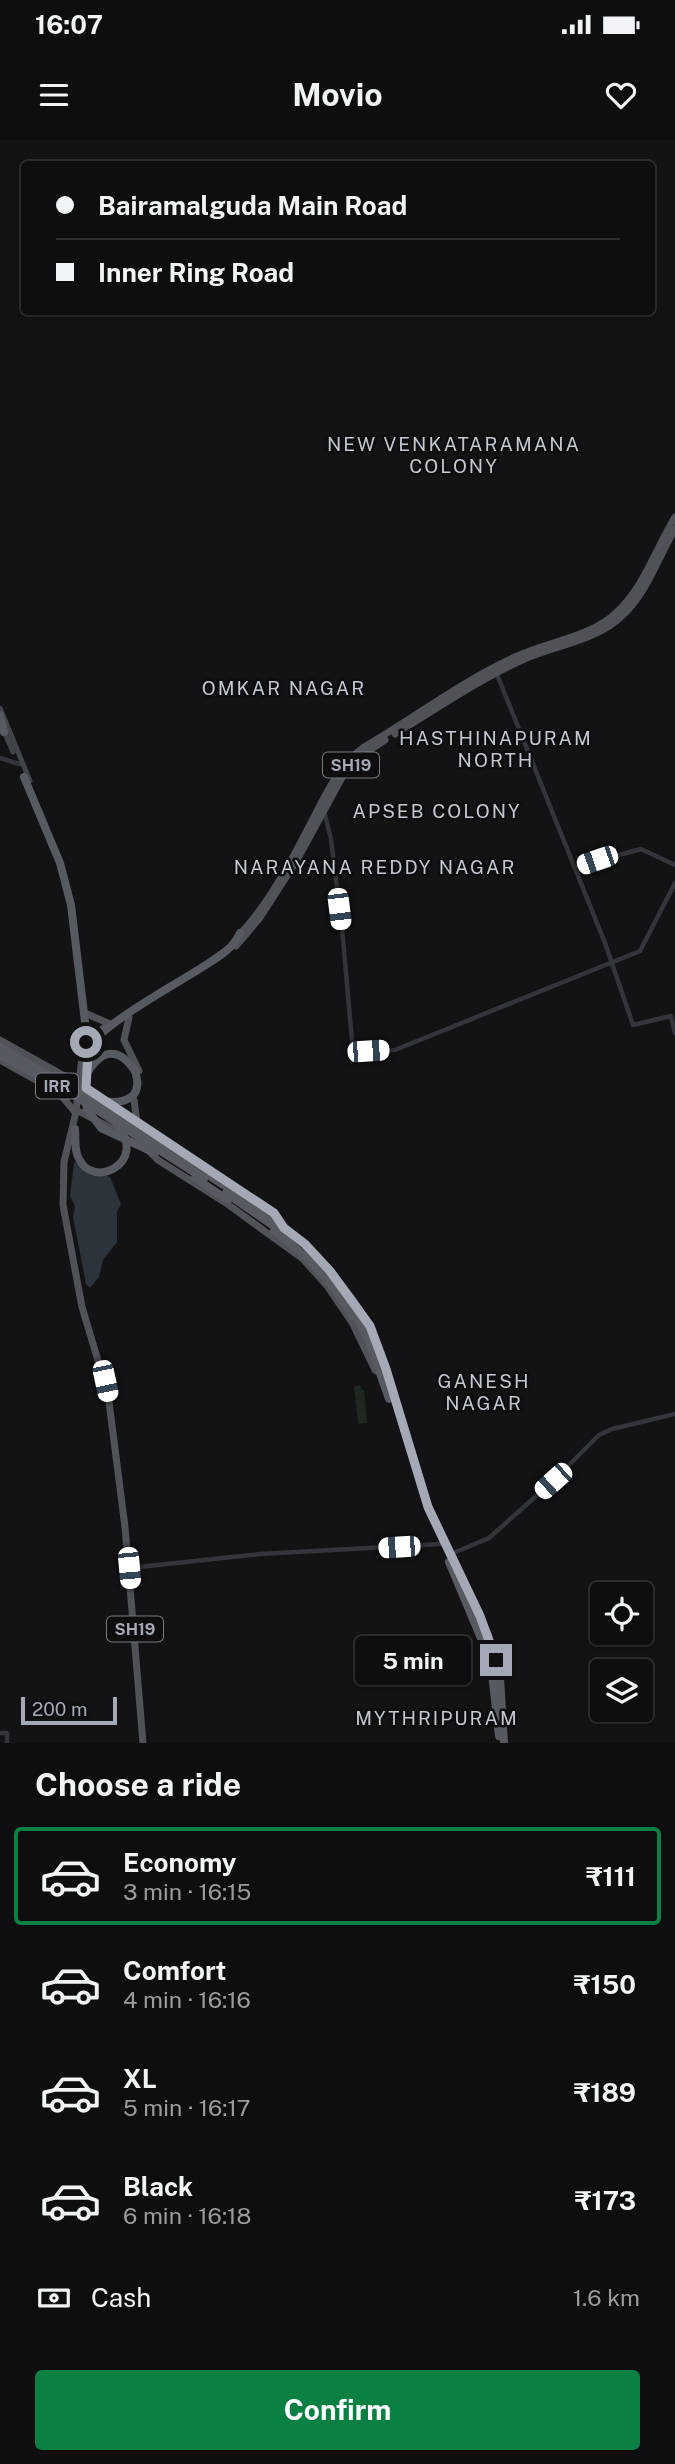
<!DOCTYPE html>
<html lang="en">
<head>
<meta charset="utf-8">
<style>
  body { margin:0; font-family:"Public Sans",sans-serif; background:#1c1c1e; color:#f1f3f6; height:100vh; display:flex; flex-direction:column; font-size:26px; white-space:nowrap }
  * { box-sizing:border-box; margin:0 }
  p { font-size:23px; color:#9b9c9f }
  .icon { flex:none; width:38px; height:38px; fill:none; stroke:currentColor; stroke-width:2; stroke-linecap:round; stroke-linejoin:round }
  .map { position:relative; height:1603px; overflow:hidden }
  .drawer { display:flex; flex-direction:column; background:#0e0e10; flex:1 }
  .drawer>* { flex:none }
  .banner { position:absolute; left:21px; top:21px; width:634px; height:154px; border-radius:7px; box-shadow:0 2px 5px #0004,0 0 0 2px #2e2e30; display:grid; align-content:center; height:154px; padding:0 35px; background:#0e0e10 }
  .buttons { position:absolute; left:590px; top:1442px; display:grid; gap:14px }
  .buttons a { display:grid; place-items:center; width:63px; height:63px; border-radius:7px; background:#0e0e10; box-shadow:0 2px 5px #0004,0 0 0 2px #2e2e30; font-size:35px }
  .scale { position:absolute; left:21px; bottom:18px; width:96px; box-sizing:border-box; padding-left:7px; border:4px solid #a5a9b5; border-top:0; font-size:19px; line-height:24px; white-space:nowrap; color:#a5a9b5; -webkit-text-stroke:5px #0e0e10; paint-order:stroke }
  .end { position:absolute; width:32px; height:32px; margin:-16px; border:9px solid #a5a9b5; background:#111; box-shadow:0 0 0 4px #111 }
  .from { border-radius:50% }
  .bubble { position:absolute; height:49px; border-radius:7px; background:#0e0e10; box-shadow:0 2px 5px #0004,0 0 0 2px #2e2e30; font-size:23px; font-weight:700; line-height:49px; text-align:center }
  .car { position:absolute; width:21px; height:42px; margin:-21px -10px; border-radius:9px; box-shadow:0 0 5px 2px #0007; background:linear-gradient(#fff 24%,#345 0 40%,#fff 0 76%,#345 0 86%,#fff 0) }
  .banner b { display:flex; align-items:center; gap:24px; height:66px; font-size:26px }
  .banner b+b { border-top:2px solid #2e2e30 }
  .banner i { width:18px; height:18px; background:#f1f3f6 }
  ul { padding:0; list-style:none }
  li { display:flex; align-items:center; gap:21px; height:98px; margin:0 14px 10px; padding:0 21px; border:4px solid transparent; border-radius:7px }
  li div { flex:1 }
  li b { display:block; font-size:26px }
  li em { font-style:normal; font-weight:700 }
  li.on { border-color:#0b8043 }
  li>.icon { width:63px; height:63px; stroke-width:1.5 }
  h2 { padding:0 35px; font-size:32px; line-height:84px }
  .pay { display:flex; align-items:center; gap:18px; height:77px; padding:0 35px; font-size:26px }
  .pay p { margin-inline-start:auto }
  .action { display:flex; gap:14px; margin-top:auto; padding:14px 35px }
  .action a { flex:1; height:80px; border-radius:7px; background:#0b8043; color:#fff; font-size:28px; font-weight:700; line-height:80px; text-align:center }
  .status { display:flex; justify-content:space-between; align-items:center; height:49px; padding:0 35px; background:#0e0e10; direction:ltr }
  .status svg { height:19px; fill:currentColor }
  header { display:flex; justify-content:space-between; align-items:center; height:91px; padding:0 35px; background:#0e0e10; font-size:32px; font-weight:700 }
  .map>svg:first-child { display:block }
</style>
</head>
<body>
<div class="status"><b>16:07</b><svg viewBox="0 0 49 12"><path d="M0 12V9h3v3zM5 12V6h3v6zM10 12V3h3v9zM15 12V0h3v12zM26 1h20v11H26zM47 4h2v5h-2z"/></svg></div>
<header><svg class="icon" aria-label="menu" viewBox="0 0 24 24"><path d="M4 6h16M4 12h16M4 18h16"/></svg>Movio<svg class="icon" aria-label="heart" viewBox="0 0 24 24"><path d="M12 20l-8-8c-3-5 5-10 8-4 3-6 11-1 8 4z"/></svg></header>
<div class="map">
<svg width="675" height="1603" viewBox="0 0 675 1603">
  <rect width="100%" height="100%" fill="#131315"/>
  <path fill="#1f2721" d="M360 1245 361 1250H364L367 1283 358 1284 354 1247Z"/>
  <path fill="#2c333a" d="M77 1021 110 1037 121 1064 117 1072V1102L103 1120 99 1137 90 1148 86 1144 73 1077 75 1066 70 1056 74 1023Z"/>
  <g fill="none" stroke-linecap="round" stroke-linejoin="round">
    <g stroke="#34353a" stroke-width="4.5">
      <path d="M496 532 605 803 633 885 671 876 675 893"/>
      <path d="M0 618 19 624"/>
      <path d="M324 671 331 699 342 788 353 912 395 910 640 811 675 743"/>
      <path d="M575 727 641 709 675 725"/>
      <path d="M451 1414 489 1398 553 1341 599 1295 612 1289 675 1274"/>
      <path d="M129 1428 260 1414 441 1404"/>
      <path d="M0 1593H7V1603"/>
    </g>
    <g stroke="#42444a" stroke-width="5">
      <path d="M0 568 30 641"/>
      <path d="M3 589 13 612"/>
    </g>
    <g stroke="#505258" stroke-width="7">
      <path d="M395 594C436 569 477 541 520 521 554 505 595 502 622 476 647 453 658 418 675 389"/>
      <path d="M238 796C262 772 288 727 304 696 322 664 333 630 364 607 414 578 462 541 515 517 548 501 590 498 617 472 644 447 656 408 675 377"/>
      <path d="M236 806 259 779 297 720 345 632 356 619 385 600"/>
      <path d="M85 873 110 884"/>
      <path d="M129 877 124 900 139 931"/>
      <path d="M0 900 86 948 274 1073 280 1082"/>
      <path d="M85 905 88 899 104 888"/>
      <path d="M82 917 76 972 64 1022 63 1065 82 1167 108 1254 125 1387 143 1603"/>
      <path d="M0 920 59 953 75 972"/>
      <path d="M134 960 137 983"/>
      <path d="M80 972 123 994"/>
      <path d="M150 1012 158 1020 226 1063 303 1119 328 1147 353 1184 375 1230 379 1232"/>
    </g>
    <g stroke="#585a61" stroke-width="8">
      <path d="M0 575 4 592"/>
      <path d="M24 637 60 723 71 765 86 890 84 952 87 969 101 988 155 1013"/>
      <path d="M0 907 102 966 268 1074 305 1104 330 1131 351 1158 370 1186 386 1229 428 1367 488 1495 500 1538 504 1603"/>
      <path d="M88 909C101 884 177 844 204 826 218 817 233 809 240 793"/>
      <path d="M0 915 72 954 204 1039"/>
      <path d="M86 935C100 911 117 904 135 931 145 961 120 965 97 960"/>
      <path d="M75 989C76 998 74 1008 78 1017 93 1052 149 1021 117 985"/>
      <path d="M195 1038 228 1060"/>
      <path d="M226 1053 282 1092"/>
      <path d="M274 1091C306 1113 332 1142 352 1176"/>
      <path d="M354 1171 370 1205 389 1259"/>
      <path d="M449 1422 488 1515 493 1542 499 1596"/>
    </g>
  </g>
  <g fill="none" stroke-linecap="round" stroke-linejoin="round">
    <path stroke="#a5a9b5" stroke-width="9" d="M86 902 88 899 91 904 88 912 86 948 274 1073 284 1088 305 1104 330 1131 370 1186 386 1229 428 1367 480 1476 496 1520"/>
  </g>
  <g text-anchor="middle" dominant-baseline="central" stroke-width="5" stroke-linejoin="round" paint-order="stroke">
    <g fill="#0e0e10" stroke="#787a84" stroke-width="2">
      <rect x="323" y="612.5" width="56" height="25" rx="5"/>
      <rect x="36" y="933.5" width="42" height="25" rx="5"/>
      <rect x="107" y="1476.5" width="56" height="25" rx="5"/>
    </g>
    <g font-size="16" font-weight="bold" fill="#a5a9b5">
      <text x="351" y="625">SH19</text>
      <text x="57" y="946">IRR</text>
      <text x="135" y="1489">SH19</text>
    </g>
    <g font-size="19" letter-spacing="2" fill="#c6c8d1" stroke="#0e0e10">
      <text x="454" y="304">NEW VENKATARAMANA<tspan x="454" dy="22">COLONY</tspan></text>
      <text x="284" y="548">OMKAR NAGAR</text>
      <text x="496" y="598">HASTHINAPURAM<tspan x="496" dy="22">NORTH</tspan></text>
      <text x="437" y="671">APSEB COLONY</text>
      <text x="375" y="727">NARAYANA REDDY NAGAR</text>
      <text x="484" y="1241">GANESH<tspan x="484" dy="22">NAGAR</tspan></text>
      <text x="437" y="1578">MYTHRIPURAM</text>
    </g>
  </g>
</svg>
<div class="buttons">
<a><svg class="icon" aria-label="locate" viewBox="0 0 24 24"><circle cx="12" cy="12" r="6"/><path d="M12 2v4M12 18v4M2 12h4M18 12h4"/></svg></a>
<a><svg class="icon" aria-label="layers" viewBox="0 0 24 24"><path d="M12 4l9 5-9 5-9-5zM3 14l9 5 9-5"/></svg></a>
</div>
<div class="scale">200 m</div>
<i class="end from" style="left:86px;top:902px"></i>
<i class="end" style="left:496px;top:1520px"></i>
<div class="bubble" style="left:355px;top:1496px;width:116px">5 min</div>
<i class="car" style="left:597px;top:720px;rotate:251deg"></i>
<i class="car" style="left:339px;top:769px;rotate:173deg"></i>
<i class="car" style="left:368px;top:911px;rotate:86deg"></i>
<i class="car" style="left:105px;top:1241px;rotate:168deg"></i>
<i class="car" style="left:553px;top:1341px;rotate:228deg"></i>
<i class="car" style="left:399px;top:1407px;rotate:266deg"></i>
<i class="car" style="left:129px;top:1428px;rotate:175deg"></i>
<div class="banner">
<b><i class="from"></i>Bairamalguda Main Road</b>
<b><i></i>Inner Ring Road</b>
</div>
</div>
<section class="drawer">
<h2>Choose a ride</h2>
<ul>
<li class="on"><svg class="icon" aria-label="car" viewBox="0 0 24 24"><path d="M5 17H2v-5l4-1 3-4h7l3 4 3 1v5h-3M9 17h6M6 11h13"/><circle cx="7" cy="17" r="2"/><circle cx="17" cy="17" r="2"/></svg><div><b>Economy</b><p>3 min · 16:15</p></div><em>₹111</em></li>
<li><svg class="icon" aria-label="car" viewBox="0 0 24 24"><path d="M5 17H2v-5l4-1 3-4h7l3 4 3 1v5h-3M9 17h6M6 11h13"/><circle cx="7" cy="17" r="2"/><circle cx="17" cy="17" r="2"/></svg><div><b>Comfort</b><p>4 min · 16:16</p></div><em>₹150</em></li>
<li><svg class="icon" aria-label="car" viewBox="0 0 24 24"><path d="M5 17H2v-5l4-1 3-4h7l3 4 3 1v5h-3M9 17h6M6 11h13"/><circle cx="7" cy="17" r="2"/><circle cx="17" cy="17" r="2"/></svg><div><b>XL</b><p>5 min · 16:17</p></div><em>₹189</em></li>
<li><svg class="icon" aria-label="car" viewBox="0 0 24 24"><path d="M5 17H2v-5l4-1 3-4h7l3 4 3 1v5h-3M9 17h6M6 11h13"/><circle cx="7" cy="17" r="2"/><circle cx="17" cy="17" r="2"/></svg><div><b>Black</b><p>6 min · 16:18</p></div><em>₹173</em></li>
</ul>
<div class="pay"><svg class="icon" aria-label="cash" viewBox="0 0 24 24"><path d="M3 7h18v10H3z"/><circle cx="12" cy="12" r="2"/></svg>Cash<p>1.6 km</p></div>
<div class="action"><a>Confirm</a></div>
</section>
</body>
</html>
